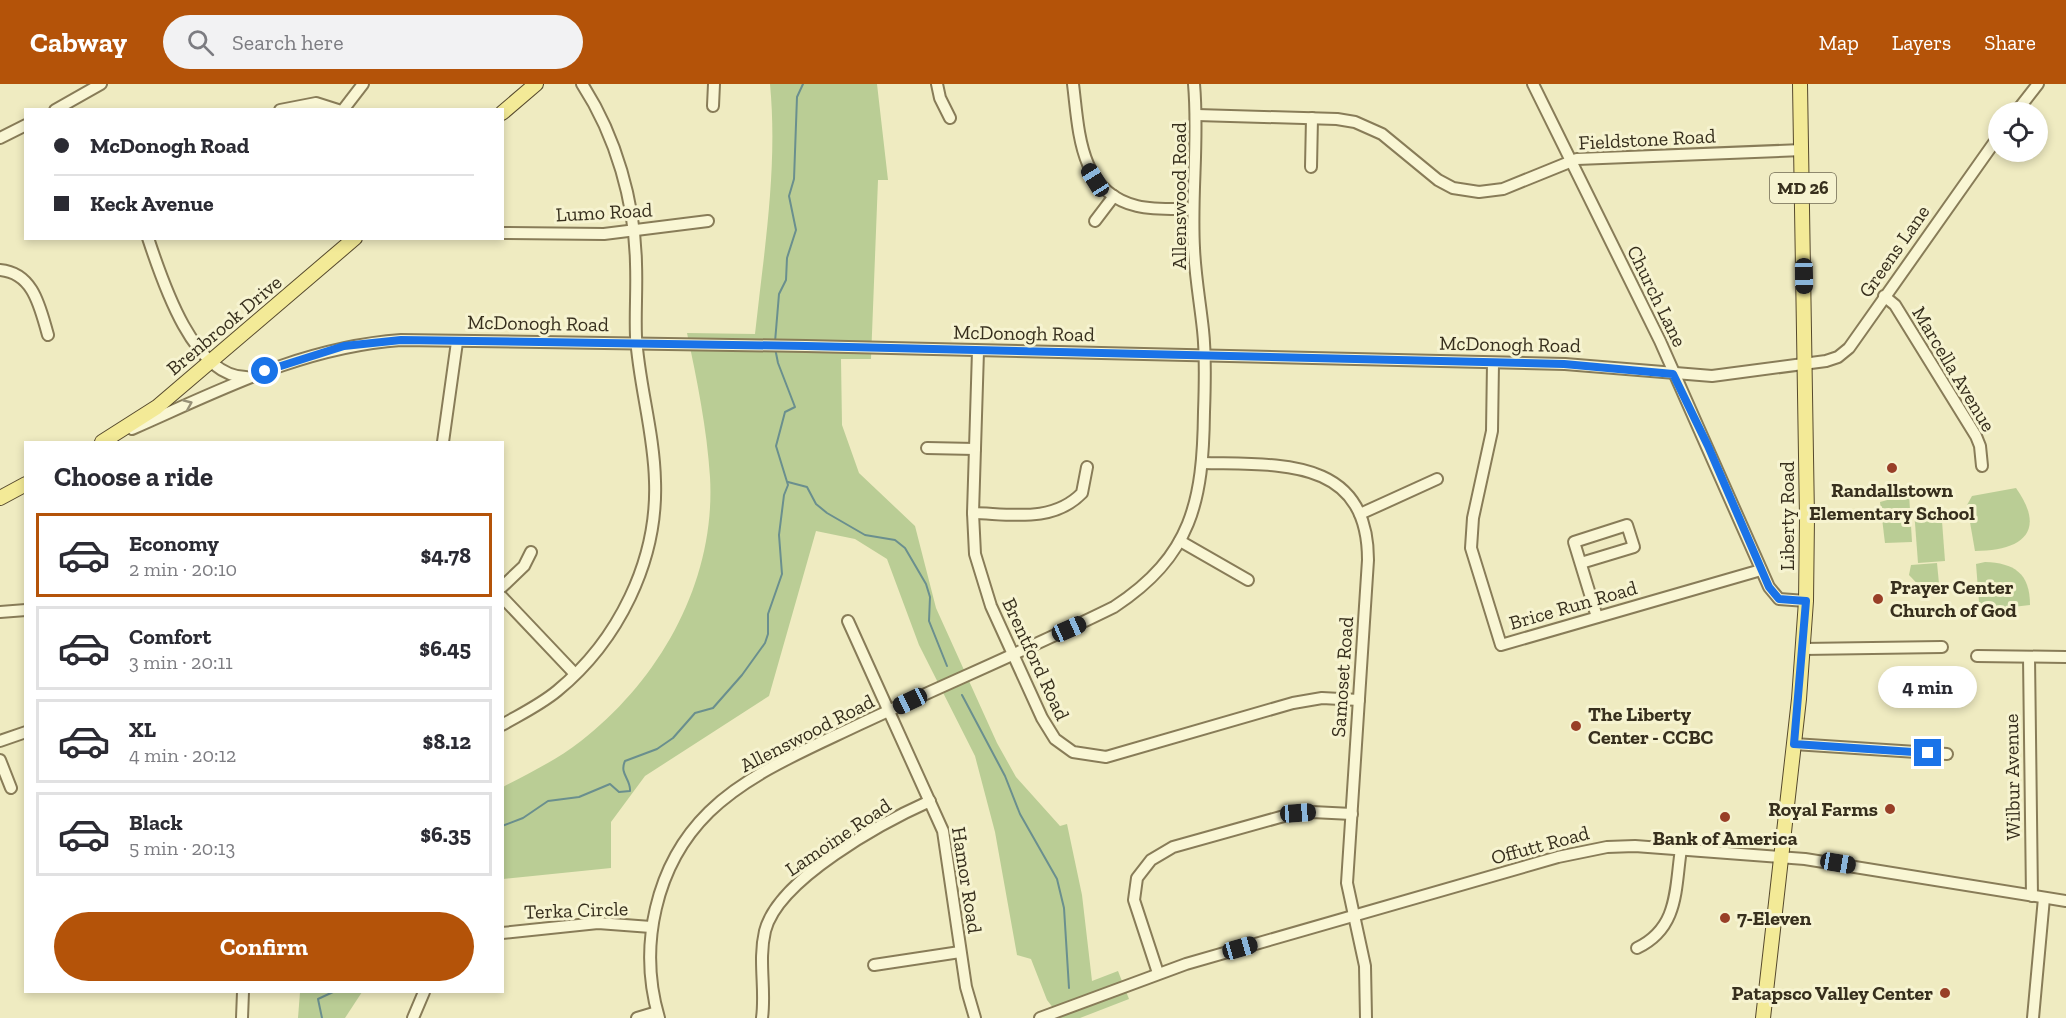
<!DOCTYPE html>
<html lang="en">
<head>
<meta charset="utf-8">
<style>
  body { margin:0; font-family:"Zilla Slab",serif; background:#f2f2f3; color:#2b2b33; height:100vh; display:flex; flex-direction:column; font-size:22px; white-space:nowrap }
  * { box-sizing:border-box; margin:0 }
  p { font-size:20px; color:#7c7c81 }
  .icon { flex:none; width:33px; height:33px; fill:none; stroke:currentColor; stroke-width:2; stroke-linecap:round; stroke-linejoin:round }
  .map { position:relative; flex:1; overflow:hidden }
  .details { position:absolute; left:24px; top:357px; width:480px; height:552px; display:flex; flex-direction:column; background:#fff; border-radius:0px; box-shadow:0 3px 9px #0003 }
  .details>* { flex:none }
  .hud { position:absolute; left:24px; top:24px; width:480px; height:132px; border-radius:0px; box-shadow:0 3px 9px #0003; display:grid; align-content:center; height:132px; padding:0 30px; background:#fff }
  .buttons { position:absolute; left:1988px; top:18px; display:grid; gap:12px }
  .buttons a { display:grid; place-items:center; width:60px; height:60px; border-radius:50%; background:#fff; box-shadow:0 3px 9px #0003; font-size:30px }
  .end { position:absolute; width:27px; height:27px; margin:-14px; border:8px solid #1a73e8; background:#fff; box-shadow:0 0 0 3px #fff }
  .from { border-radius:50% }
  .bubble { position:absolute; height:42px; border-radius:21px; background:#fff; box-shadow:0 3px 9px #0003; font-size:20px; font-weight:700; line-height:42px; text-align:center }
  .car { position:absolute; width:18px; height:36px; margin:-18px -9px; border-radius:8px; box-shadow:0 0 4px 2px #0007; background:linear-gradient(#222 24%,#8ab4d8 0 40%,#222 0 76%,#8ab4d8 0 86%,#222 0) }
  .hud b { display:flex; align-items:center; gap:21px; height:57px; font-size:22px }
  .hud b+b { border-top:2px solid #e1e1e2 }
  .hud i { width:15px; height:15px; background:#2b2b33 }
  ul { padding:0; list-style:none }
  li { display:flex; align-items:center; gap:18px; height:84px; margin:0 12px 9px; padding:0 18px; border:3px solid #e1e1e2; border-radius:0px }
  li div { flex:1 }
  li b { display:block; font-size:22px }
  li em { font-style:normal; font-weight:700 }
  li.on { border-color:#b45309 }
  li>.icon { width:54px; height:54px; stroke-width:1.5 }
  h2 { padding:0 30px; font-size:27px; line-height:72px }
  .action { display:flex; gap:12px; margin-top:auto; padding:12px 30px }
  .action a { flex:1; height:69px; border-radius:36px; background:#b45309; color:#fff; font-size:24px; font-weight:700; line-height:69px; text-align:center }
  header { display:flex; align-items:center; gap:36px; box-sizing:border-box; height:84px; padding:0 30px; background:#b45309; color:#fff }
  header strong { font-size:28px }
  nav { display:flex; gap:33px; margin-inline-start:auto; font-size:21px }
  .search { width:420px; height:54px; background:#f2f2f3; display:flex; align-items:center; gap:15px; box-sizing:border-box; padding:0 21px; border-radius:33px; color:#7c7c81; font-size:22px }
  .map>svg:first-child { display:block }
</style>
</head>
<body>
<header>
<strong>Cabway</strong>
<div class="search"><svg class="icon" aria-label="search" viewBox="0 0 24 24"><circle cx="10" cy="10" r="6"/><path d="M15 15l6 6"/></svg>Search here</div>
<nav><a>Map</a><a>Layers</a><a>Share</a></nav>
</header>
<div class="map">
<svg width="2066" height="934" viewBox="0 0 2066 934">
  <rect width="100%" height="100%" fill="#efebc1"/>
  <g fill="#bacd95">
    <path d="M770 0H877L888 96H878L871 275H841L842 341 859 389 915 442 936 524 997 659 1016 693 1060 742 1067 740 1082 811 1092 897 1118 887 1129 915 1080 934H1061L1047 916 1031 875 1017 871 995 748 975 672 919 561 887 475 855 455 816 447 769 612 645 692 611 738V784L503 795V703C529 689 557 676 581 657 661 595 716 496 710 393 707 345 697 296 687 249L755 250C764 167 778 84 770 0Z"/>
    <path d="M2016 404C2048 449 2020 467 1975 467L1967 421 1972 412Z"/>
    <path d="M1909 410 1912 458 1885 459 1880 418Z"/>
    <path d="M1941 424 1945 477 1918 479 1914 426Z"/>
    <path d="M1985 478C2014 479 2030 489 2030 521L1987 526 1979 518 1976 480Z"/>
    <path d="M1937 479 1940 510 1928 511 1909 491 1911 481Z"/>
    <path d="M300 908H362L345 934H298Z"/>
  </g>
  <g fill="none" stroke-linecap="round" stroke-linejoin="round">
    <g stroke="#6a8f8e" stroke-width="2">
      <path d="M775 258 779 210 786 196 787 174 796 146 789 112 794 95 797 13 803 0"/>
      <path d="M788 398 807 403 816 420 827 429 865 451 895 456 905 464 926 500 930 513 929 537 947 582"/>
      <path d="M962 611 1005 692 1020 730 1057 795 1064 824 1069 904"/>
      <path d="M502 742 523 734 548 717 579 713 610 700 619 708 630 707C631 695 619 690 625 677L657 665 673 654 695 629 713 624 742 591 765 559 768 550V530L782 490 779 451 784 411 788 401 776 362 785 328 795 323 778 279 775 264"/>
      <path d="M322 934 318 915 333 908"/>
    </g>
    <defs>
      <g id="minor">
        <path d="M937 0 940 14 950 34"/>
        <path d="M1073 0C1079 48 1079 108 1137 122 1154 126 1174 125 1192 125"/>
        <path d="M1533 0 1660 257 1769 503 1779 515 1806 517"/>
        <path d="M713 22 714 0"/>
        <path d="M55 26 101 0"/>
        <path d="M280 26 316 19 338 26"/>
        <path d="M343 26 363 0"/>
        <path d="M2016 28 2038 0"/>
        <path d="M1197 31 1337 35 1355 38 1382 50 1438 96 1453 104 1479 108 1503 105 1577 75 1802 66"/>
        <path d="M0 54 26 41"/>
        <path d="M1311 83 1312 34"/>
        <path d="M1095 137 1114 112"/>
        <path d="M502 149 604 150 708 137"/>
        <path d="M148 154C162 196 193 293 246 293"/>
        <path d="M0 186C34 189 40 224 48 251"/>
        <path d="M1884 212 1895 221 1976 352 1980 362 1982 382"/>
        <path d="M978 267 973 429 975 470 991 522 1042 634 1055 655 1073 668 1106 673 1293 619 1322 614 1359 616"/>
        <path d="M1493 279 1492 347 1473 434 1471 464 1501 561 1761 486"/>
        <path d="M132 345C221 306 302 263 401 256L806 262 1565 280 1712 292 1826 277 1838 273 1849 264 1998 53"/>
        <path d="M443 358 457 258"/>
        <path d="M927 364 975 365"/>
        <path d="M1203 379C1278 381 1368 372 1368 476L1347 799 1365 882 1366 934"/>
        <path d="M973 429C1011 430 1053 439 1082 409L1087 383"/>
        <path d="M1360 430 1437 395"/>
        <path d="M1180 457 1248 496"/>
        <path d="M1581 479 1634 463 1627 441 1574 458 1597 533"/>
        <path d="M502 503 524 482 531 468"/>
        <path d="M502 513 575 590"/>
        <path d="M0 528 26 526"/>
        <path d="M848 537 943 747 966 903 975 934"/>
        <path d="M1803 565 1942 563"/>
        <path d="M1977 572 2066 573"/>
        <path d="M2029 573 2032 812"/>
        <path d="M502 641C521 630 540 621 557 607 618 557 658 477 655 397 654 348 639 301 636 253 635 229 637 205 636 180 635 119 616 52 582 0"/>
        <path d="M0 657 26 648"/>
        <path d="M1794 660 1947 670"/>
        <path d="M0 676 11 704"/>
        <path d="M502 849 598 839 651 843"/>
        <path d="M1637 864C1679 844 1675 805 1681 765"/>
        <path d="M874 881 960 868"/>
        <path d="M1158 889 1134 816 1137 794 1151 776 1173 763 1284 732 1312 728 1352 730"/>
        <path d="M242 934 243 908"/>
        <path d="M413 934 424 908"/>
        <path d="M637 934 657 928"/>
        <path d="M659 934C638 863 655 781 709 728 749 689 808 665 858 641 943 601 1029 565 1114 523 1192 472 1203 417 1204 328 1205 300 1206 273 1203 246 1200 218 1195 191 1194 164 1191 109 1199 55 1194 0"/>
        <path d="M762 934C766 905 758 877 765 847 778 795 883 738 930 717"/>
        <path d="M1040 934 1186 880 1558 773 1607 763 1635 762 1805 775 2066 817"/>
        <path d="M2033 934 2044 814"/>
      </g>
      <g id="major">
        <path d="M502 29 536 0"/>
        <path d="M102 358 157 323 355 154"/>
        <path d="M0 414 26 400"/>
        <path d="M1763 934 1799 615 1806 517 1807 434 1800 0"/>
      </g>
    </defs>
    <use href="#minor" stroke="#887c58" stroke-width="14"/>
    <use href="#major" stroke="#56492d" stroke-width="16"/>
    <use href="#minor" stroke="#f9f6d4" stroke-width="10"/>
    <use href="#major" stroke="#f3ea97" stroke-width="14"/>
  </g>
  <defs><path id="oneway-chevron" d="M-2-3.5L2.5 0L-2 3.5" fill="none" stroke-width="1.6" stroke-linecap="round" stroke-linejoin="round" transform="scale(1.5)"/></defs>
  <use stroke="#989278" href="#oneway-chevron" transform="translate(188 320) rotate(-23)"/>
  <g fill="none" stroke-linecap="round" stroke-linejoin="round">
    <path stroke="#1a73e8" stroke-width="8" d="M265 287 344 262 401 256 806 262 1564 280 1673 290 1708 362 1769 503 1779 515 1806 517 1794 660 1928 669"/>
  </g>
  <g fill="#983f27" stroke="#f6f3d0" stroke-width="2">
    <circle cx="1892" cy="384" r="6"/>
    <circle cx="1878" cy="515" r="6"/>
    <circle cx="1576" cy="642" r="6"/>
    <circle cx="1890" cy="725" r="6"/>
    <circle cx="1725" cy="733" r="6"/>
    <circle cx="1725" cy="834" r="6"/>
    <circle cx="1945" cy="909" r="6"/>
  </g>
  <g text-anchor="middle" dominant-baseline="central" stroke-width="6" stroke-linejoin="round" paint-order="stroke">
    <rect fill="#f6f3d0" stroke="#706a53" stroke-width="1.5" x="1770" y="89" width="66" height="30" rx="4.5"/>
    <g font-size="18" font-weight="bold" fill="#372f1d">
      <text x="1803" y="104">MD 26</text>
    </g>
    <g font-size="20" fill="#372f1d" stroke="#f6f3d0">
      <text transform="translate(1647 55) rotate(-3)">Fieldstone Road</text>
      <text transform="translate(1179 112) rotate(-90)">Allenswood Road</text>
      <text transform="translate(604 128) rotate(-3)">Lumo Road</text>
      <text transform="translate(1894 167) rotate(-55)">Greens Lane</text>
      <text transform="translate(1657 212) rotate(64)">Church Lane</text>
      <text transform="translate(538 239) rotate(1)">McDonogh Road</text>
      <text transform="translate(224 241) rotate(-40)">Brenbrook Drive</text>
      <text transform="translate(1024 249) rotate(1)">McDonogh Road</text>
      <text transform="translate(1510 260) rotate(1)">McDonogh Road</text>
      <text transform="translate(1954 285) rotate(59)">Marcella Avenue</text>
      <text transform="translate(1787 432) rotate(-90)">Liberty Road</text>
      <text transform="translate(1573 521) rotate(-16)">Brice Run Road</text>
      <text transform="translate(1036 575) rotate(65)">Brentford Road</text>
      <text transform="translate(1342 593) rotate(-86)">Samoset Road</text>
      <text transform="translate(807 649) rotate(-27)">Allenswood Road</text>
      <text transform="translate(2012 693) rotate(-91)">Wilbur Avenue</text>
      <text transform="translate(838 753) rotate(-34)">Lamoine Road</text>
      <text transform="translate(1540 761) rotate(-15)">Offutt Road</text>
      <text transform="translate(967 796) rotate(81)">Hamor Road</text>
      <text transform="translate(576 826) rotate(-2)">Terka Circle</text>
    </g>
    <g font-size="20" font-weight="bold" fill="#372f1d" stroke="#f6f3d0" text-anchor="start">
      <text x="1892" y="406" text-anchor="middle">Randallstown<tspan x="1892" dy="23">Elementary School</tspan></text>
      <text x="1890" y="503">Prayer Center<tspan x="1890" dy="23">Church of God</tspan></text>
      <text x="1588" y="630">The Liberty<tspan x="1588" dy="23">Center - CCBC</tspan></text>
      <text x="1878" y="725" text-anchor="end">Royal Farms</text>
      <text x="1725" y="754" text-anchor="middle">Bank of America</text>
      <text x="1737" y="834">7-Eleven</text>
      <text x="1933" y="909" text-anchor="end">Patapsco Valley Center</text>
    </g>
  </g>
</svg>
<div class="buttons">
<a><svg class="icon" aria-label="locate" viewBox="0 0 24 24"><circle cx="12" cy="12" r="6"/><path d="M12 2v4M12 18v4M2 12h4M18 12h4"/></svg></a>
</div>
<i class="end from" style="left:265px;top:287px"></i>
<i class="end" style="left:1928px;top:669px"></i>
<div class="bubble" style="left:1878px;top:582px;width:99px">4 min</div>
<i class="car" style="left:1095px;top:96px;rotate:328deg"></i>
<i class="car" style="left:1804px;top:192px;rotate:179deg"></i>
<i class="car" style="left:1069px;top:545px;rotate:66deg"></i>
<i class="car" style="left:910px;top:617px;rotate:245deg"></i>
<i class="car" style="left:1298px;top:729px;rotate:86deg"></i>
<i class="car" style="left:1838px;top:779px;rotate:100deg"></i>
<i class="car" style="left:1240px;top:864px;rotate:74deg"></i>
<div class="hud">
<b><i class="from"></i>McDonogh Road</b>
<b><i></i>Keck Avenue</b>
</div>
<section class="details">
<h2>Choose a ride</h2>
<ul>
<li class="on"><svg class="icon" aria-label="car" viewBox="0 0 24 24"><path d="M5 17H2v-5l4-1 3-4h7l3 4 3 1v5h-3M9 17h6M6 11h13"/><circle cx="7" cy="17" r="2"/><circle cx="17" cy="17" r="2"/></svg><div><b>Economy</b><p>2 min · 20:10</p></div><em>$4.78</em></li>
<li><svg class="icon" aria-label="car" viewBox="0 0 24 24"><path d="M5 17H2v-5l4-1 3-4h7l3 4 3 1v5h-3M9 17h6M6 11h13"/><circle cx="7" cy="17" r="2"/><circle cx="17" cy="17" r="2"/></svg><div><b>Comfort</b><p>3 min · 20:11</p></div><em>$6.45</em></li>
<li><svg class="icon" aria-label="car" viewBox="0 0 24 24"><path d="M5 17H2v-5l4-1 3-4h7l3 4 3 1v5h-3M9 17h6M6 11h13"/><circle cx="7" cy="17" r="2"/><circle cx="17" cy="17" r="2"/></svg><div><b>XL</b><p>4 min · 20:12</p></div><em>$8.12</em></li>
<li><svg class="icon" aria-label="car" viewBox="0 0 24 24"><path d="M5 17H2v-5l4-1 3-4h7l3 4 3 1v5h-3M9 17h6M6 11h13"/><circle cx="7" cy="17" r="2"/><circle cx="17" cy="17" r="2"/></svg><div><b>Black</b><p>5 min · 20:13</p></div><em>$6.35</em></li>
</ul>
<div class="action"><a>Confirm</a></div>
</section>
</div>
</body>
</html>
